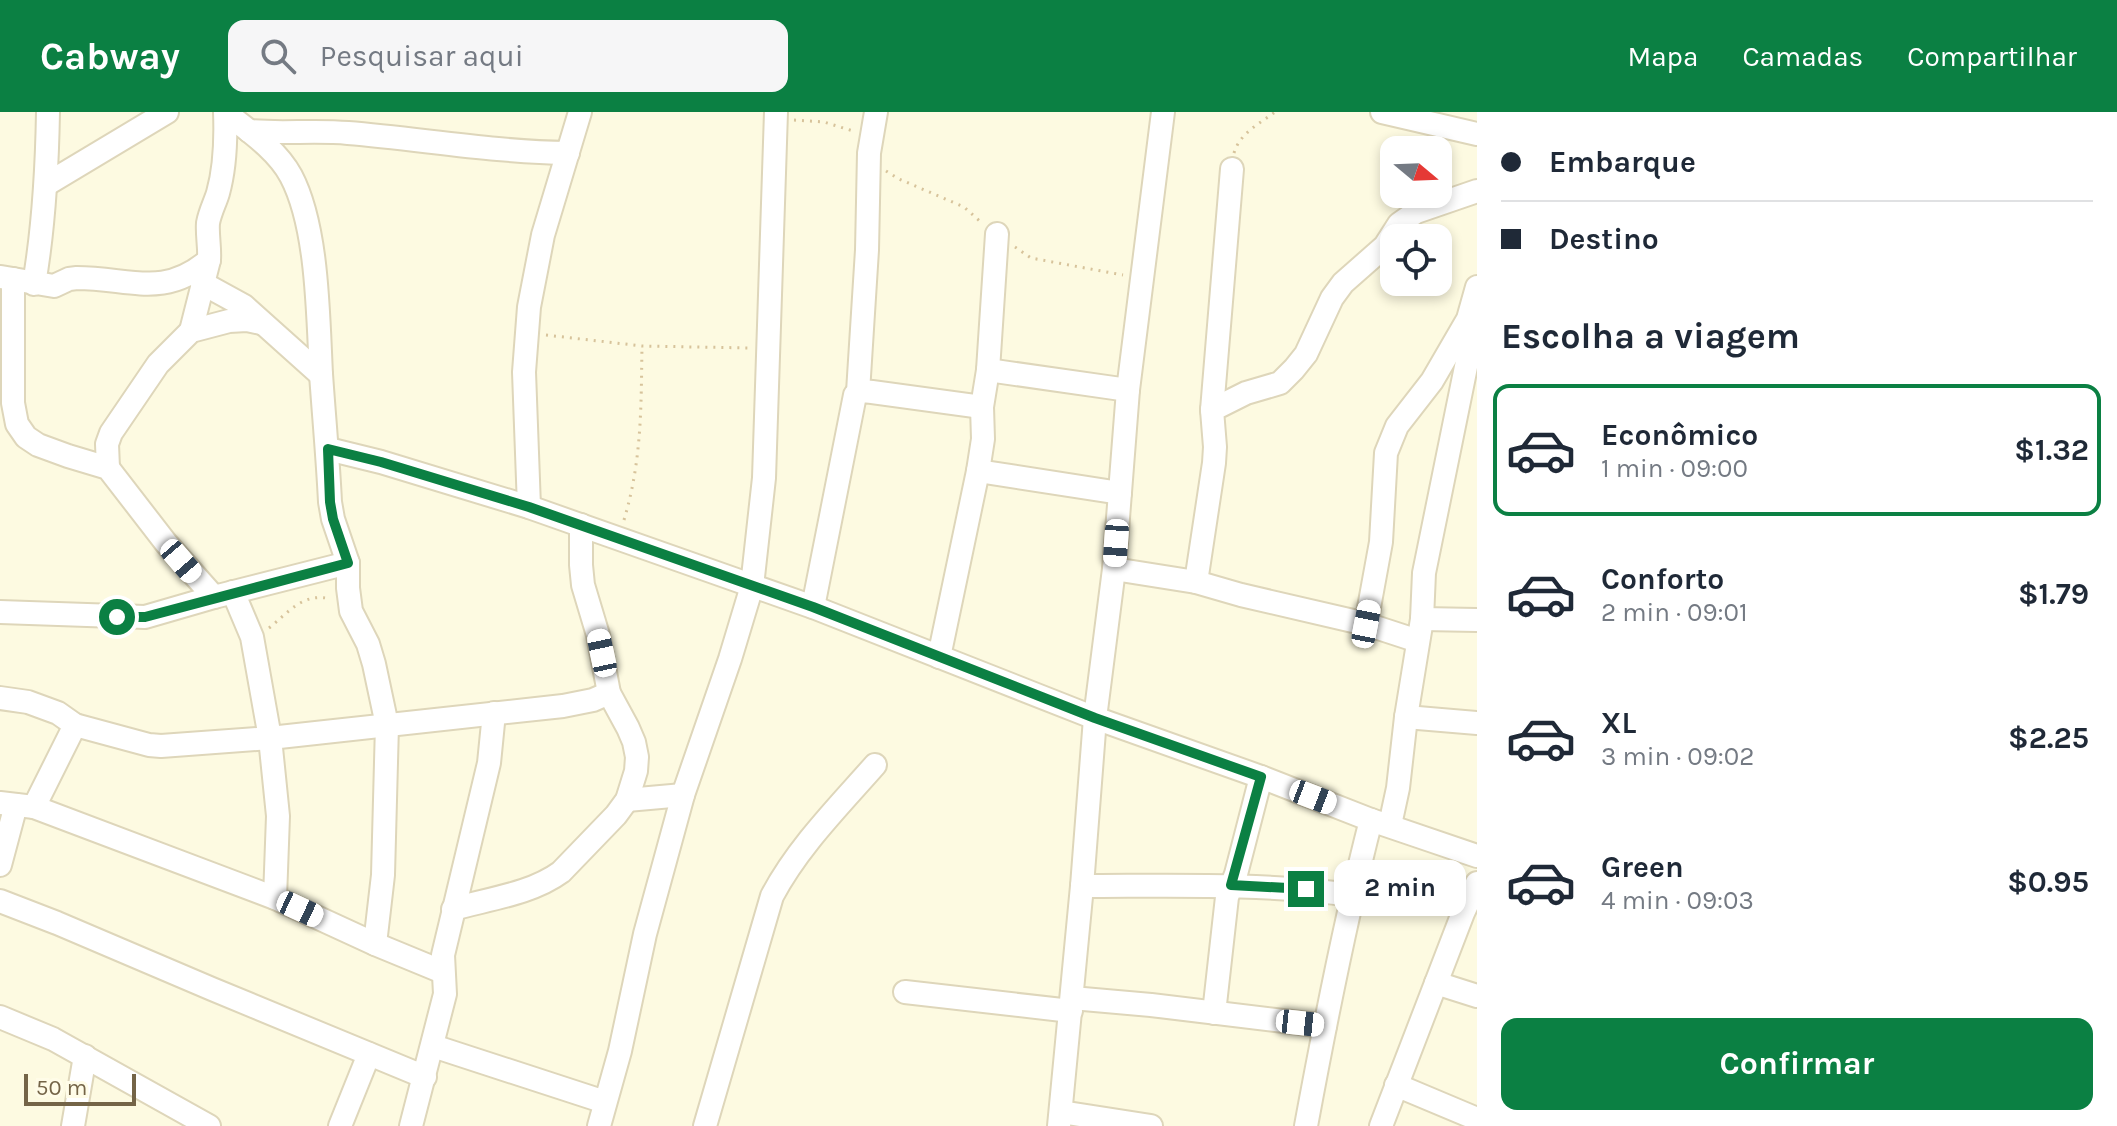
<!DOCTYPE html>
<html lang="pt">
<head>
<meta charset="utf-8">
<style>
  body { margin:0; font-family:Karla,sans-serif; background:#f6f6f7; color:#1f2937; height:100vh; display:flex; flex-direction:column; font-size:30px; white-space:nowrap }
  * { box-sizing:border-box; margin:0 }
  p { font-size:26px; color:#747a83 }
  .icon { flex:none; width:44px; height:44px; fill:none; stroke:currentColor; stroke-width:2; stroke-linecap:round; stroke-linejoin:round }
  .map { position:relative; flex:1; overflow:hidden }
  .drawer { display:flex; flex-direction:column; background:#fff; width:640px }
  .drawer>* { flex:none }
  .top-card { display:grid; align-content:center; height:176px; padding:0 24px; background:#fff }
  .needle { width:52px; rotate:109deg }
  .controls { position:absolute; left:1380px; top:24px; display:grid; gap:16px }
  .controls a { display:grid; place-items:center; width:72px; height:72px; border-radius:16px; background:#fff; box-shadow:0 4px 12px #0003; font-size:40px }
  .scale { position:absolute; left:24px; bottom:20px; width:112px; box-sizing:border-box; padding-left:8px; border:4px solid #746447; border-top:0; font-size:22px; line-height:28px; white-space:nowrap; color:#746447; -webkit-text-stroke:6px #fffce8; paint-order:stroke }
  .end { position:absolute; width:36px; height:36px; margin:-18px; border:10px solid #0b8043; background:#fff; box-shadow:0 0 0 4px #fff }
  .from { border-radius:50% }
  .bubble { position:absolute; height:56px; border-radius:16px; background:#fff; box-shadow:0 4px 12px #0003; font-size:26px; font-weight:700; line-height:56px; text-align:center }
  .car { position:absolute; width:24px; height:48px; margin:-24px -12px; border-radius:10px; box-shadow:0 0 6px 2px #0007; background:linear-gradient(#fff 24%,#345 0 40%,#fff 0 76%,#345 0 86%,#fff 0) }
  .top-card b { display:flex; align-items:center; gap:28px; height:76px; font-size:30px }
  .top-card b+b { border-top:2px solid #e0e1e3 }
  .top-card i { width:20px; height:20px; background:#1f2937 }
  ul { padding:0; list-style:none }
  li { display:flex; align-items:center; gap:24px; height:132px; margin:0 16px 12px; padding:0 8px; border:4px solid transparent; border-radius:16px }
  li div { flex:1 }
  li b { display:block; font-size:30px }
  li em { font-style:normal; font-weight:700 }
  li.selected { border-color:#0b8043 }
  li>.icon { width:72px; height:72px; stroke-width:1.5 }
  h2 { padding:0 24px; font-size:36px; line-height:96px }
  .button { display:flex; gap:16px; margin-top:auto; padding:16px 24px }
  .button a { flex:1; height:92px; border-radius:16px; background:#0b8043; color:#fff; font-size:32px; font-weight:700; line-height:92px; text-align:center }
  header { display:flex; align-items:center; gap:48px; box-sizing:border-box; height:112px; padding:0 40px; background:#0b8043; color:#fff }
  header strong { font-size:38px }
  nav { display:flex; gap:44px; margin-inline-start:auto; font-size:28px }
  .search { width:560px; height:72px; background:#f6f6f7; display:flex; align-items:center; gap:20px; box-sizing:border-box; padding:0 28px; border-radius:16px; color:#747a83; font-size:30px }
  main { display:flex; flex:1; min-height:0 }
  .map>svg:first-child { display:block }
</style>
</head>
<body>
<header>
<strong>Cabway</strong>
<div class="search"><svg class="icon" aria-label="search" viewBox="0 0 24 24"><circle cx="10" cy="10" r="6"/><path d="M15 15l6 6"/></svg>Pesquisar aqui</div>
<nav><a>Mapa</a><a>Camadas</a><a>Compartilhar</a></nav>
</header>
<main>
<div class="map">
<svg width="1477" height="1014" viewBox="0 0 1477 1014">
  <rect width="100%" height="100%" fill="#fdfae1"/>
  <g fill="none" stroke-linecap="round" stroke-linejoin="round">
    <defs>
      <g id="minor">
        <path d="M1382 0 1477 22"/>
        <path d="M226 1C249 19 277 38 291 64 318 115 318 204 321 262 324 305 328 348 330 390L333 407 348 451V476L351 499 368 532 374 552 387 613 383 763 375 832"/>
        <path d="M249 19C282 22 315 18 348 21 421 27 494 40 568 41"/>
        <path d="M47 72 167 0"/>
        <path d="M1 165 54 174 69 167 77 166C130 166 163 187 209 148"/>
        <path d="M13 167V291L17 312 26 325 38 333 68 344 108 356 166 431 214 485"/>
        <path d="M202 171 244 194 321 263"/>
        <path d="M34 172C44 114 47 58 48 0"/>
        <path d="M191 219 209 148C210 136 207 123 208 111 210 100 215 91 218 81 225 56 226 26 225 0"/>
        <path d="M988 258 1128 278"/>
        <path d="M858 280 867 138 869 41 876 0"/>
        <path d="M1212 298 1232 57"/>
        <path d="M328 337 381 350 529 395 813 495 1095 606 1261 665 1371 708 1477 744"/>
        <path d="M108 356 107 332 111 321 158 252 191 219 229 209 247 208 261 211"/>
        <path d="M978 359 1120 381"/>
        <path d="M529 395 524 260 529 195 543 123 580 0"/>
        <path d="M1114 457 1196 470 1241 483 1366 512 1381 430 1386 341 1397 314 1432 269 1468 207 1477 175"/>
        <path d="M1196 470 1214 351 1215 335 1212 298 1246 281 1280 271 1294 257 1306 242 1332 186 1343 171 1385 134 1399 112 1416 100 1477 79"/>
        <path d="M233 480 252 525 270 626 278 704 275 786"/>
        <path d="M813 495 855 283 862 279 872 280 982 295"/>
        <path d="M0 500 145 505 214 485 348 451"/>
        <path d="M1422 507 1477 508"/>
        <path d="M1366 512 1418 529"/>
        <path d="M939 545 978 359 983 327 982 295 988 258 997 122"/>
        <path d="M0 586 28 590 58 601 75 613 149 633 161 634 270 626 563 594 593 588 609 581"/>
        <path d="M1406 605 1477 611"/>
        <path d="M627 688 683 683"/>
        <path d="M0 691 34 695 275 786 375 832 443 860"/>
        <path d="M34 695 75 613"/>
        <path d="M1390 713 1398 676 1406 605 1422 507 1424 461 1469 240 1468 209"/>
        <path d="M0 753 16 693"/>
        <path d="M1082 774C1173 774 1262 771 1352 783"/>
        <path d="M0 789 57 811 212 877 425 965"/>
        <path d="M453 797C488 787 531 782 561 760L616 703 627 688 636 659 637 645 634 630 628 616 609 581 598 523 583 473 581 453V413"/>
        <path d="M1436 871 1477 884"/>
        <path d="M905 880 1071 899"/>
        <path d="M1072 886 1151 893 1325 914"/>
        <path d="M1214 901 1227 785 1236 762 1261 665"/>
        <path d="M0 905 53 927 209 1014"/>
        <path d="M433 934 605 990"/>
        <path d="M1396 973 1477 1007"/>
        <path d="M1061 1000 1151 1014"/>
        <path d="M73 1014 85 944"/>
        <path d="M340 1014 369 942"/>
        <path d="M411 1014 445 882 443 843 489 651 494 601"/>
        <path d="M599 1014 620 939 645 822 683 683 730 547 752 474 764 366 776 0"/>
        <path d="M705 1014 772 784C798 735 838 695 875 653"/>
        <path d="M1059 1014 1082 774 1095 606 1114 457 1128 278 1163 0"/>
        <path d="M1306 1014C1325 911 1345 809 1371 708"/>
        <path d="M1381 1014 1463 801 1477 771"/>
      </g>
    </defs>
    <use href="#minor" stroke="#ded6ba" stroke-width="26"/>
    <g stroke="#d7c39b" stroke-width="3" stroke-dasharray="2 6" stroke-linecap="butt">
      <path d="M794 8 824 10 853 19"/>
      <path d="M1234 41C1240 21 1259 12 1275 0"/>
      <path d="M886 59 899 67 964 95 983 112"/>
      <path d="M1015 135 1031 146 1123 163"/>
      <path d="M546 223 642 234 750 236"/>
      <path d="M624 408C642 348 641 295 642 234"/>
      <path d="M269 516C289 500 303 480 331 487"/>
    </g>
    <use href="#minor" stroke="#fff" stroke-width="22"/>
  </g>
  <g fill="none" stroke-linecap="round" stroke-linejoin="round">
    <path stroke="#0b8043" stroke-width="10" d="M117 505H145L348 451 333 407 330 390 328 337 381 350 529 395 813 495 1095 606 1261 665 1231 773 1306 777"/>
  </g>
</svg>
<div class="controls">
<a><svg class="needle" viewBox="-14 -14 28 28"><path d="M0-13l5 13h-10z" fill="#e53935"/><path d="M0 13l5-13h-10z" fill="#747a83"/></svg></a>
<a><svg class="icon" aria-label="locate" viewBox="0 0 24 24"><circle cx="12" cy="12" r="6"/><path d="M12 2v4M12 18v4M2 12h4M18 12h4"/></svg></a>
</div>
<div class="scale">50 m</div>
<i class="end from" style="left:117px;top:505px"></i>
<i class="end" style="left:1306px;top:777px"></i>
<div class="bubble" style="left:1334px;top:748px;width:132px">2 min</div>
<i class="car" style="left:1116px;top:431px;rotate:184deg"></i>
<i class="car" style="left:181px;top:449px;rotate:139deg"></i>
<i class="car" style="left:1366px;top:512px;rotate:11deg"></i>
<i class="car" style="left:602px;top:541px;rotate:348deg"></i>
<i class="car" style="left:1313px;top:685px;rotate:111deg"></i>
<i class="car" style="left:300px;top:797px;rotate:115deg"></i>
<i class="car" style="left:1300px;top:911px;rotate:96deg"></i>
</div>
<section class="drawer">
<div class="top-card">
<b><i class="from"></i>Embarque</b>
<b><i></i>Destino</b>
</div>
<h2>Escolha a viagem</h2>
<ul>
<li class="selected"><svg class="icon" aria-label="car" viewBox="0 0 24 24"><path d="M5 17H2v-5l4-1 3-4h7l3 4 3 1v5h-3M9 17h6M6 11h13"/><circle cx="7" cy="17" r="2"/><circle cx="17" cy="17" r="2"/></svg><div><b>Econômico</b><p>1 min · 09:00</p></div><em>$1.32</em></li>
<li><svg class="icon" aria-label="car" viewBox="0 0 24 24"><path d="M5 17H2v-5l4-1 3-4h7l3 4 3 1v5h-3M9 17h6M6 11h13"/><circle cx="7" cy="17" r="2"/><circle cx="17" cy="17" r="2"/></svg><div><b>Conforto</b><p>2 min · 09:01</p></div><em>$1.79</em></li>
<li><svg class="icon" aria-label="car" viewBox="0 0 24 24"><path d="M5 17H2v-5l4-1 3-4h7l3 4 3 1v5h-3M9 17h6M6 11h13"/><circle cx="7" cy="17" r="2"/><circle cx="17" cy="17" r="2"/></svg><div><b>XL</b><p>3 min · 09:02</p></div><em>$2.25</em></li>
<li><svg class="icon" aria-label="car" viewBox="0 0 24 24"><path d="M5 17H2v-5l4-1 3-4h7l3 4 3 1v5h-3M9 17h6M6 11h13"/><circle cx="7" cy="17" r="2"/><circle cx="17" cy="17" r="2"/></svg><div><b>Green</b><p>4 min · 09:03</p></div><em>$0.95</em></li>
</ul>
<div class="button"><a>Confirmar</a></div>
</section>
</main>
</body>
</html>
